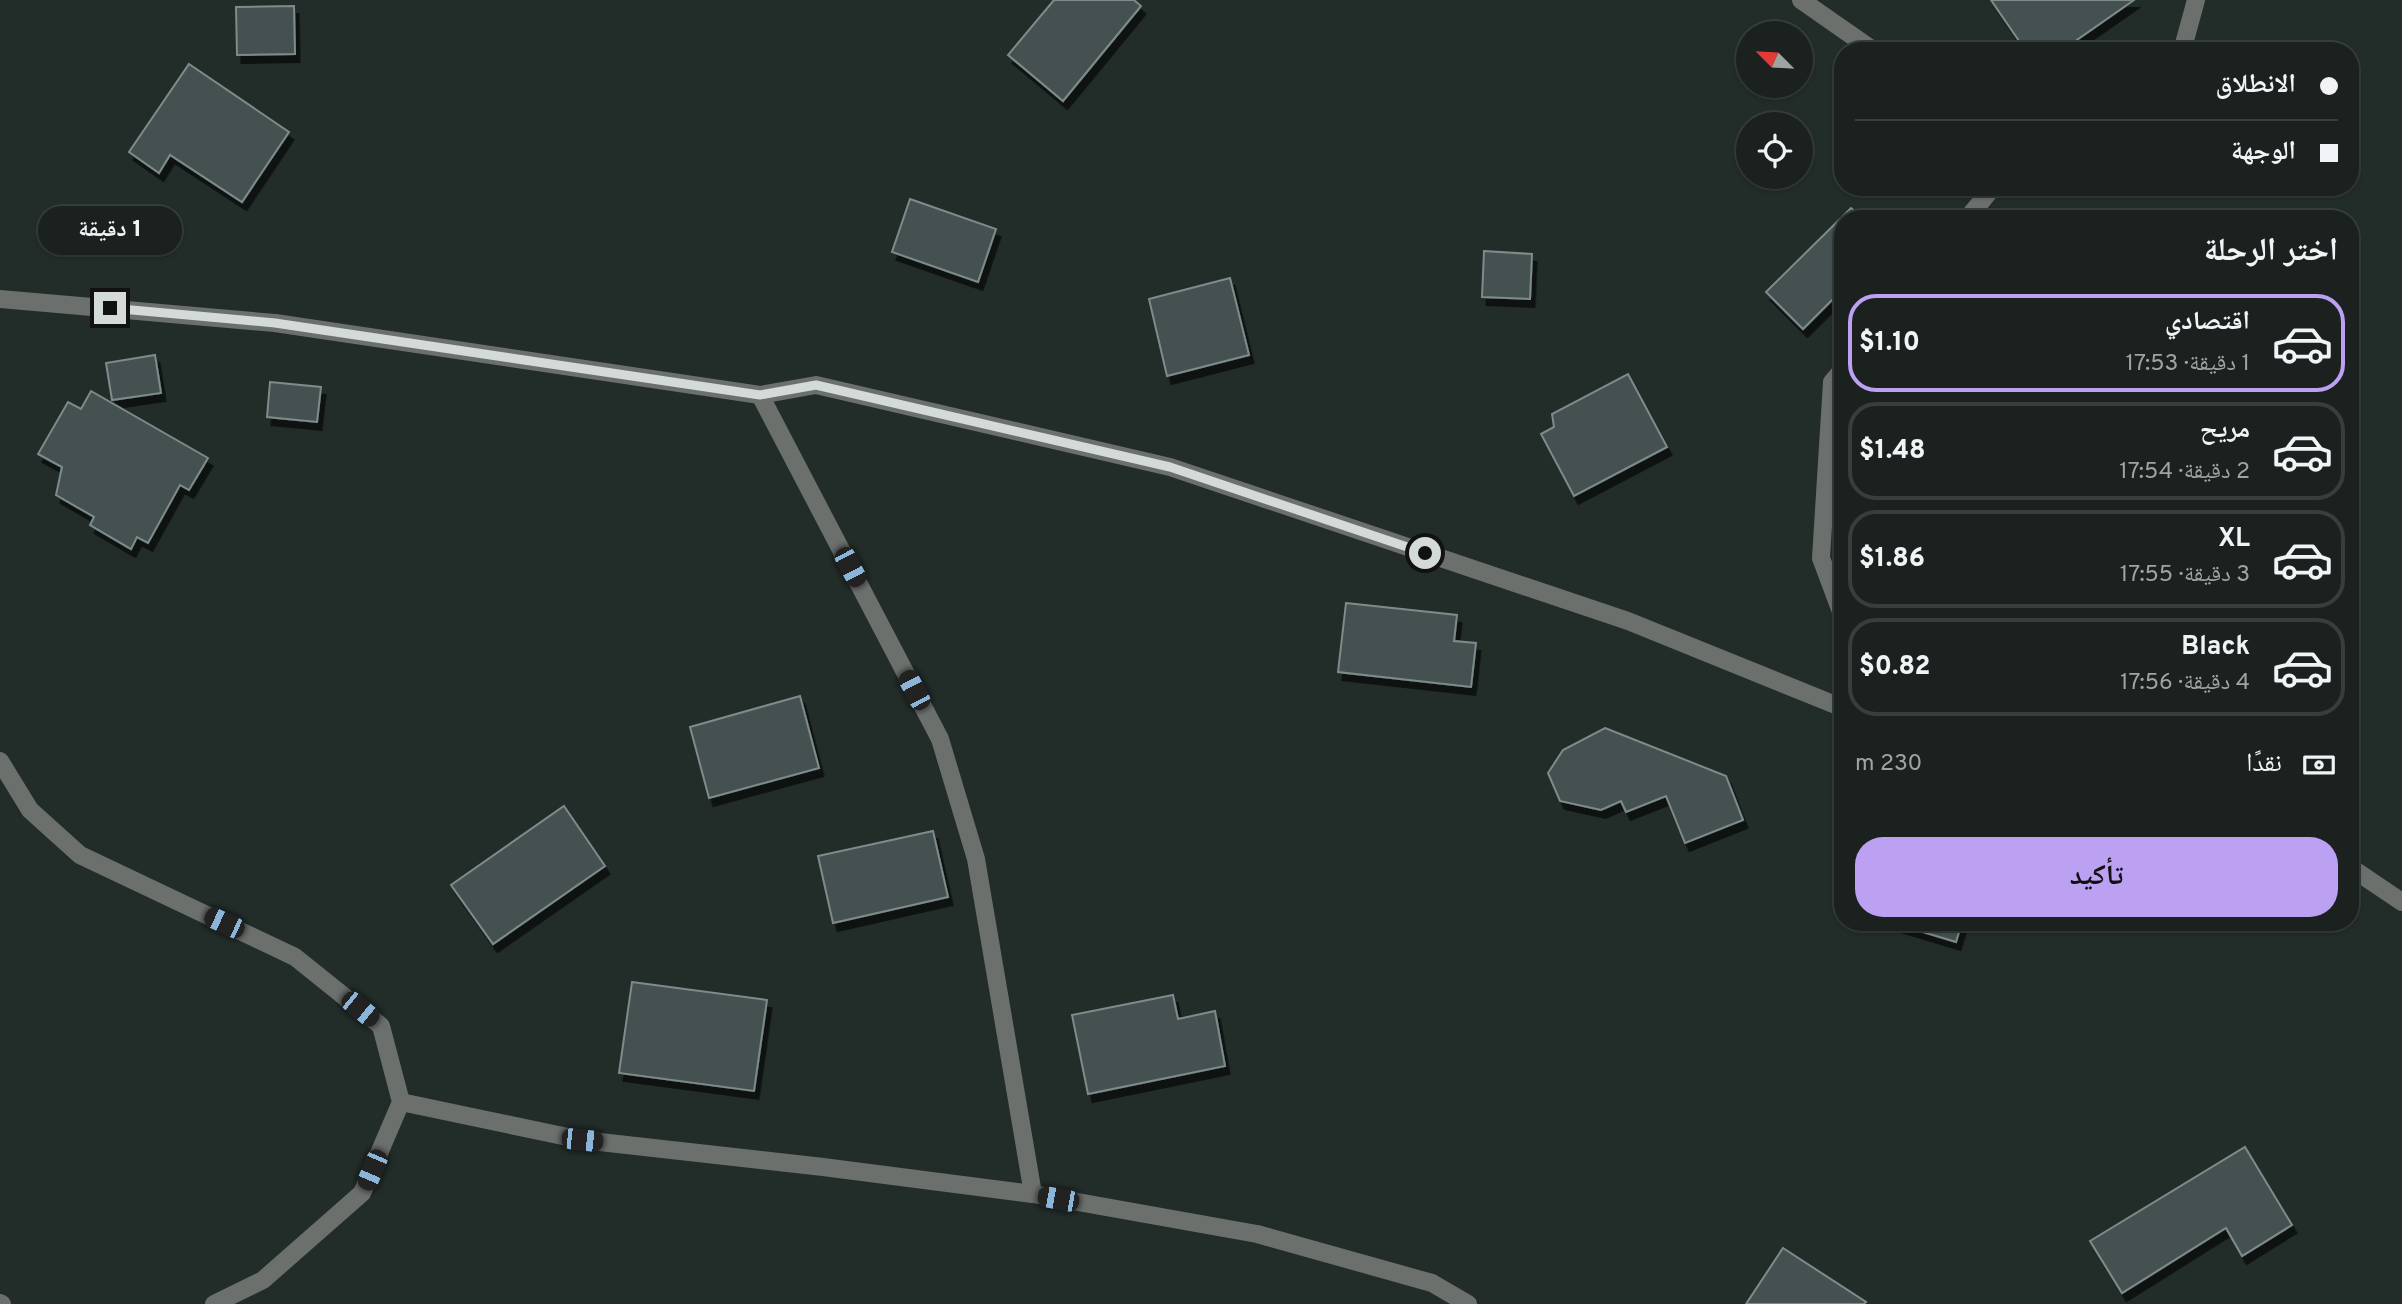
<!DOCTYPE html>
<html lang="ar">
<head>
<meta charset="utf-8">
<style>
  body { margin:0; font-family:Overpass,"Noto Naskh Arabic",sans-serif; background:#232928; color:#f1f3f6; direction:rtl; height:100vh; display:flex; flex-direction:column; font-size:26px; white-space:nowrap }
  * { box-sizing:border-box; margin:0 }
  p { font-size:23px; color:#9fa3a4 }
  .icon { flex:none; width:38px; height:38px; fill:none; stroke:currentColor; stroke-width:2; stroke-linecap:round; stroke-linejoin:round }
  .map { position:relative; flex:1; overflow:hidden; direction:ltr }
  .sheet { position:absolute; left:1834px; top:210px; width:525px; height:721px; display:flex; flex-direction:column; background:#1a211f; border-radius:28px; box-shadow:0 2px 5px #0004,0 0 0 2px #383e3d; direction:rtl }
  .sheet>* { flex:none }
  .guide { position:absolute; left:1834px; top:42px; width:525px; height:154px; border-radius:28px; box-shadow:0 2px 5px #0004,0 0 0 2px #383e3d; direction:rtl; display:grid; align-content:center; height:154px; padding:0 21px; background:#1a211f }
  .needle { width:46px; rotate:294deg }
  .controls { position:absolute; left:1736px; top:21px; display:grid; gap:14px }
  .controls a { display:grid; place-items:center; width:77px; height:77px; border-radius:50%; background:#1a211f; box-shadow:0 2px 5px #0004,0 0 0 2px #383e3d; font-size:35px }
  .end { position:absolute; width:32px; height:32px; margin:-16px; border:9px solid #d3dad7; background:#111; box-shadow:0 0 0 4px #111 }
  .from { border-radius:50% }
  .bubble { position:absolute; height:49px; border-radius:24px; background:#1a211f; box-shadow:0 2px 5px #0004,0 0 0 2px #383e3d; font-size:23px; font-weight:800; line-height:49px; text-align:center; direction:rtl }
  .car { position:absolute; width:21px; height:42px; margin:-21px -10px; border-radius:9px; box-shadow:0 0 5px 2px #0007; background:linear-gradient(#222 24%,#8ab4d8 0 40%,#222 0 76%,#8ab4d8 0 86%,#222 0) }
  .guide b { display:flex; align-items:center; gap:24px; height:66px; font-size:26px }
  .guide b+b { border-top:2px solid #383e3d }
  .guide i { width:18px; height:18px; background:#f1f3f6 }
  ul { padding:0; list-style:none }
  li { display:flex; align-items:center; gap:21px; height:98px; margin:0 14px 10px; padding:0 7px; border:4px solid #383e3d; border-radius:28px }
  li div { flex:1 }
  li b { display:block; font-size:26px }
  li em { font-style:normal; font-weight:800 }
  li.current { border-color:#bca0f2 }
  li>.icon { width:63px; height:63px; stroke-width:1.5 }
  h2 { padding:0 21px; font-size:32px; line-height:84px }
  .pay { display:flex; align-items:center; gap:18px; height:77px; padding:0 21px; font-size:26px }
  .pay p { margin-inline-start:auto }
  .action { display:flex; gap:14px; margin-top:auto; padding:14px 21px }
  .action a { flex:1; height:80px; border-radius:28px; background:#bca0f2; color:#111; font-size:28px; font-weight:800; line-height:80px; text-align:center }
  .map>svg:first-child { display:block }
</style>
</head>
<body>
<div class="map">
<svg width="2402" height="1304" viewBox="0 0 2402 1304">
  <defs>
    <filter id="shadow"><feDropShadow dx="4.5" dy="8" stdDeviation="0" flood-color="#0009"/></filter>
  </defs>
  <rect width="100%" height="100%" fill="#222c29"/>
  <g fill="#445151" stroke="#7d8b8b" stroke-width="2" filter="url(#shadow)">
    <path d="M1054 0H1134L1141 6 1063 101 1008 55Z"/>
    <path d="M1991 0H2134L2061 51H2026Z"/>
    <path d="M294 6 295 54 237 55 236 7Z"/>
    <path d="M189 64 289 132 242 202 170 155 159 173 129 152Z"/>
    <path d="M910 199 996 229 978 282 892 252Z"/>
    <path d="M1851 208 1864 219H1843V289L1803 329 1766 292Z"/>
    <path d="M1484 251 1532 254 1530 299 1482 297Z"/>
    <path d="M1230 278 1249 355 1167 376 1149 299Z"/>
    <path d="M155 355 161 393 112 400 106 363Z"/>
    <path d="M1628 374 1667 447 1574 496 1541 434 1554 427 1552 414Z"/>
    <path d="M270 382 321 387 317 422 267 417Z"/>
    <path d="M91 391 208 458 189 490 180 485 148 543 137 537 131 549 90 525 94 517 56 495 62 467 38 454 68 402 81 409Z"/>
    <path d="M1346 603 1457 615 1454 641 1476 643 1471 687 1338 672Z"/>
    <path d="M800 696 819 768 709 798 690 727Z"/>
    <path d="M1605 728 1726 776 1743 820 1685 843 1666 796 1626 812 1621 801 1601 810 1560 801 1548 773 1563 750Z"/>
    <path d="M564 806 605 866 493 944 451 885Z"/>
    <path d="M933 831 948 897 833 923 818 856Z"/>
    <path d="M1890 922H1962L1956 942Z"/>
    <path d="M632 982 767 1000 754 1091 619 1073Z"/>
    <path d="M1173 995 1178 1019 1215 1011 1225 1066 1088 1094 1072 1015Z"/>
    <path d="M2245 1147 2292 1225 2242 1256 2226 1228 2122 1293 2090 1241Z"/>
    <path d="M1783 1248 1866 1302 1864 1304H1746Z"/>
  </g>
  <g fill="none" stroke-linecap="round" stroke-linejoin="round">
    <g stroke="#6c706d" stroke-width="18">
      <path d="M1801 0 1874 51"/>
      <path d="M2182 51 2196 0"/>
      <path d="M1967 219 1993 187"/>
      <path d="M0 299 275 323 760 395 816 385 1170 467 1628 621 1843 708"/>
      <path d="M1843 369 1832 382 1821 558 1843 617"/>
      <path d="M0 761 30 810 80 855 295 957 381 1026 401 1102 362 1193 263 1280 214 1304"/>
      <path d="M2350 867 2402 902"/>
      <path d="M401 1102 582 1140 823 1167 1033 1194 976 859 940 739 760 395"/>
      <path d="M1033 1194 1257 1234 1432 1283 1468 1304"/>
      <path d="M0 1303 2 1304"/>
    </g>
  </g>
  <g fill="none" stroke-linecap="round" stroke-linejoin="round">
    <path stroke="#d3dad7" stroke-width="9" d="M110 308 275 323 760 395 816 385 1170 467 1425 553"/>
  </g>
</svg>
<div class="controls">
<a><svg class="needle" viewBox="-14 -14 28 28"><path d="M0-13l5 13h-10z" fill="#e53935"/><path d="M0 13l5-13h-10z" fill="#9fa3a4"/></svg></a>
<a><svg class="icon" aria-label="locate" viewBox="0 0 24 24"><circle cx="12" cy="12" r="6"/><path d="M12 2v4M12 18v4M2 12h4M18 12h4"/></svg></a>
</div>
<i class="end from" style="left:1425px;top:553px"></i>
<i class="end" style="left:110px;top:308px"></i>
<div class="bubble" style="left:38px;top:206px;width:144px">1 دقيقة</div>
<i class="car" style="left:850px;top:567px;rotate:152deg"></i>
<i class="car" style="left:914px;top:690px;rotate:332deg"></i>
<i class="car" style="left:224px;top:923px;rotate:295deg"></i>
<i class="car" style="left:360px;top:1009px;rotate:129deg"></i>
<i class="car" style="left:582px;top:1140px;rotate:96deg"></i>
<i class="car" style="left:372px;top:1170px;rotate:203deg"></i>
<i class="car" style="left:1058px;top:1199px;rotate:280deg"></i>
<div class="guide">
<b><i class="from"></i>الانطلاق</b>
<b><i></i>الوجهة</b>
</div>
<section class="sheet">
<h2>اختر الرحلة</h2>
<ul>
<li class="current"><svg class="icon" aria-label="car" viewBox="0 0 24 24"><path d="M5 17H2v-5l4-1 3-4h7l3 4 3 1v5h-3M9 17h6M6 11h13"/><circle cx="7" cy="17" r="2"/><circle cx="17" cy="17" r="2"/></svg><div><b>اقتصادي</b><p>1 دقيقة · 17:53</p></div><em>$1.10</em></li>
<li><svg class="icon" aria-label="car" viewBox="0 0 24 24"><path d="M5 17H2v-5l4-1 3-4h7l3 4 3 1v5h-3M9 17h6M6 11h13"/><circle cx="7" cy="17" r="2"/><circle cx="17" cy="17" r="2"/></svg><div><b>مريح</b><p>2 دقيقة · 17:54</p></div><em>$1.48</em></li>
<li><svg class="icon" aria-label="car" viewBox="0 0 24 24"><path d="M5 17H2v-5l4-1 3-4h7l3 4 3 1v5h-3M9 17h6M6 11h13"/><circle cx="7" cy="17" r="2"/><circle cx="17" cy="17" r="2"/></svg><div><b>XL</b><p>3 دقيقة · 17:55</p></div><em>$1.86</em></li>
<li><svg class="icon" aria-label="car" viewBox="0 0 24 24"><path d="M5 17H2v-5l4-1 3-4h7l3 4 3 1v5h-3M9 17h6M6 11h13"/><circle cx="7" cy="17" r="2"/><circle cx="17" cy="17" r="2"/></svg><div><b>Black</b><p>4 دقيقة · 17:56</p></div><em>$0.82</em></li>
</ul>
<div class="pay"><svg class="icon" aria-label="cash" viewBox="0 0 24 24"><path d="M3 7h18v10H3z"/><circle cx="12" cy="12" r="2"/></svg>نقدًا<p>230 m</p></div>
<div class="action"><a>تأكيد</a></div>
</section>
</div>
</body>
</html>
